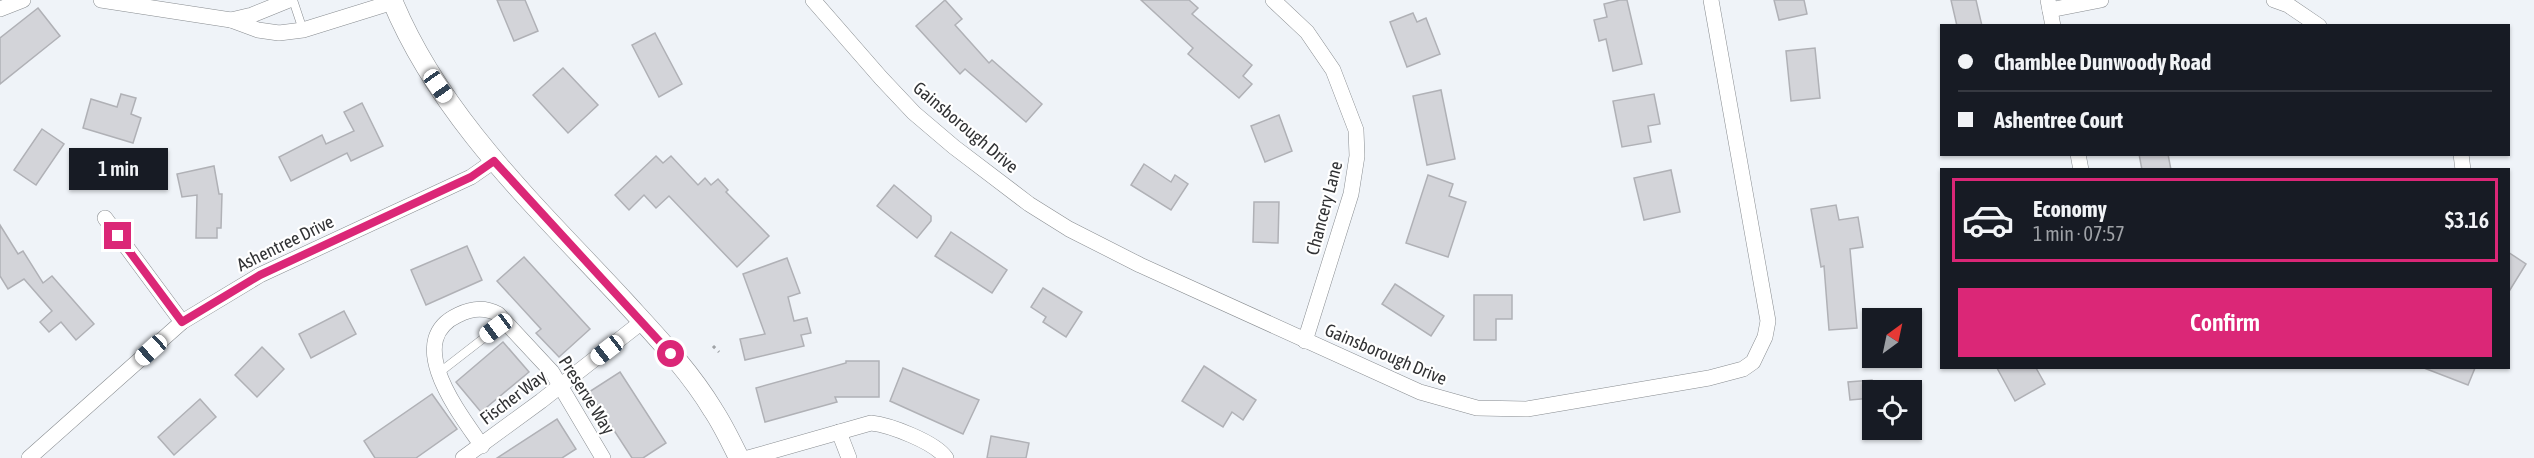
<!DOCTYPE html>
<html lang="en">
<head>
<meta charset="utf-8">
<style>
  body { margin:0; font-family:"Asap Condensed",sans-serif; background:#20242c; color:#f1f3f6; height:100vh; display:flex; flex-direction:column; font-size:22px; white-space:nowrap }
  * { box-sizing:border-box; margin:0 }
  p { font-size:20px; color:#9ea1a6 }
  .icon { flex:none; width:33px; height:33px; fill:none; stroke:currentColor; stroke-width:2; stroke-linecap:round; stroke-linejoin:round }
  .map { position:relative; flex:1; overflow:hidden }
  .panel { position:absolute; left:1940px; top:168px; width:570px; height:201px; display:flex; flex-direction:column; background:#171b24; border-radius:0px; box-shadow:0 2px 4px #0004 }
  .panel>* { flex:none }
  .banner { position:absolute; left:1940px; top:24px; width:570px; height:132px; border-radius:0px; box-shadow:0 2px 4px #0004; display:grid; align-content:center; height:132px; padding:0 18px; background:#171b24 }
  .needle { width:39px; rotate:33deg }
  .controls { position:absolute; left:1862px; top:308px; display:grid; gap:12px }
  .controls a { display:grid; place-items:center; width:60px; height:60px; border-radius:0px; background:#171b24; box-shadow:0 2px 4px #0004; font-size:30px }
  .end { position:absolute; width:27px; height:27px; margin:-14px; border:8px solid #db2777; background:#fff; box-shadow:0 0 0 3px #fff }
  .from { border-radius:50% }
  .bubble { position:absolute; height:42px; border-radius:0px; background:#171b24; box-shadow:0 2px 4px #0004; font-size:20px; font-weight:600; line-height:42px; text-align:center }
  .car { position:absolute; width:18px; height:36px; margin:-18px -9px; border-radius:8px; box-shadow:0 0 4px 2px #0007; background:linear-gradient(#fff 24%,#345 0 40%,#fff 0 76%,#345 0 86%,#fff 0) }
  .banner b { display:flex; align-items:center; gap:21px; height:57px; font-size:22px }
  .banner b+b { border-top:2px solid #363941 }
  .banner i { width:15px; height:15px; background:#f1f3f6 }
  ul { padding:10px 0 0; list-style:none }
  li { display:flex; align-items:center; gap:18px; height:84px; margin:0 12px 9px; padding:0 6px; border:3px solid transparent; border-radius:0px }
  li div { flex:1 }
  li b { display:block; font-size:22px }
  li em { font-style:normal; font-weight:600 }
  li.active { border-color:#db2777 }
  li>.icon { width:54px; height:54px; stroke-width:1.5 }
  .cta { display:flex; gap:12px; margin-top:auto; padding:12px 18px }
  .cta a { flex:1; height:69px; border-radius:0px; background:#db2777; color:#fff; font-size:24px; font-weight:600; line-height:69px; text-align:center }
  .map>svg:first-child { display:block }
</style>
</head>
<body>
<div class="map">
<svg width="2534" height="458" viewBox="0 0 2534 458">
  <rect width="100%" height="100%" fill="#eff3f8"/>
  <g fill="#d3d4d9" stroke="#b0b1b6" stroke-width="1.5">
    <path d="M497 0H525L538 31 514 41Z"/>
    <path d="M945 0 962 19 955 25 989 63 992 60 1042 104 1026 122 965 69 960 74 916 26Z"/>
    <path d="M1141 0H1189L1198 8 1192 14 1252 65 1243 76 1252 84 1239 98 1188 54 1193 48Z"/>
    <path d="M1620 0H1627L1642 64 1613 71 1606 39 1599 41 1594 20 1607 17 1604 4Z"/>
    <path d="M1774 0H1804L1807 14 1779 20Z"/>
    <path d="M1951 0H1976L1982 26H1957Z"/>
    <path d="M38 8 60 36 0 84V38Z"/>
    <path d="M1413 13 1417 22 1426 18 1440 54 1407 67 1390 22Z"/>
    <path d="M655 33 682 84 659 97 632 45Z"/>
    <path d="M1815 48 1820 98 1791 101 1786 51Z"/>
    <path d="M563 68 598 105 568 133 533 95Z"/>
    <path d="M1441 90 1455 159 1427 165 1413 96Z"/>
    <path d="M121 94 136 98 131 114 141 118 133 143 83 128 91 99 117 107Z"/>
    <path d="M1654 94 1660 124 1648 126 1651 142 1622 147 1613 101Z"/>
    <path d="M362 103 383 146 351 161 347 153 291 181 279 157 322 135 326 144 354 131 344 112Z"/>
    <path d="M1279 115 1292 151 1265 162 1251 126Z"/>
    <path d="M42 129 64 144 36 185 14 170Z"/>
    <path d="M2139 154H2168L2171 170H2142Z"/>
    <path d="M656 156 663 163 671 156 698 185 705 178 711 185 718 179 728 190 726 192 769 236 737 267 669 196 656 208 644 195 629 210 615 195Z"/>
    <path d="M1144 164 1171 182 1175 175 1188 184 1171 210 1131 185Z"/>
    <path d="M214 166 219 194H222L221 228H217V238H196L197 195 182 197 177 174Z"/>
    <path d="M1671 170 1680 212 1644 220 1634 178Z"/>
    <path d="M1428 175 1453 184 1449 196 1466 202 1448 257 1406 243Z"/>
    <path d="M894 185 931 216V221L917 238 877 206Z"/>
    <path d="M1254 202H1279L1278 243 1253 242Z"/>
    <path d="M1836 205 1839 220 1858 217 1863 247 1850 249 1857 328 1829 330 1824 266 1821 267 1811 209Z"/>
    <path d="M0 225 18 254 23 251 43 283 52 276 94 324 76 340 61 322 49 332 40 322 52 311 24 279 8 289 0 276Z"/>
    <path d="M951 232 1007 270 992 293 935 256Z"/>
    <path d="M467 246 482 280 426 305 411 270Z"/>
    <path d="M2508 252 2526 264 2508 293Z"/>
    <path d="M524 257 590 329 559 357 536 333 541 329 497 281Z"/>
    <path d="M787 258 800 293 788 297 794 321 807 318 811 333 801 335 804 346 745 360 740 339 765 334 743 274Z"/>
    <path d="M1395 284 1444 316 1431 336 1382 304Z"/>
    <path d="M1043 288 1082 312 1066 337 1043 322 1046 317 1031 307Z"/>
    <path d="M1474 295H1512V319H1496V340H1474Z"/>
    <path d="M344 311 356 334 311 358 299 334Z"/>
    <path d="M503 342 529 372 481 412 456 382Z"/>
    <path d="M262 347 284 369 257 397 235 375Z"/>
    <path d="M846 361H879V397H835L837 402 765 422 756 388 846 363Z"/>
    <path d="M1204 366 1256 400 1243 420 1232 412 1223 427 1182 401Z"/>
    <path d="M903 368 979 400 963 434 890 401Z"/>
    <path d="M1997 368H2036L2045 384 2015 401Z"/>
    <path d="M2424 368H2475L2468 385Z"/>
    <path d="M620 372 666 443 643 458H632L589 392Z"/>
    <path d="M1872 380V398L1850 400 1848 382Z"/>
    <path d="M432 394 457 429 416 458H375L364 441Z"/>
    <path d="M200 399 216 417 174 455 158 437Z"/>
    <path d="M557 419 576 449 562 458H497Z"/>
    <path d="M991 436 1029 443 1026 458H987Z"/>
  </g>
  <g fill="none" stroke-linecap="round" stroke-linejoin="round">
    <defs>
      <g id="service">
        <path d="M293 0 303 30"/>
        <path d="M440 372 498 327 507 326"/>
      </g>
      <g id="minor">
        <path d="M101 0 231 20 258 30 279 33 303 30 393 2"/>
        <path d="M813 0 881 78 914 113 954 147 1029 204 1069 229 1140 265 1420 392 1477 408 1527 409 1709 378 1743 369 1753 362 1765 337 1768 321 1711 0"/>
        <path d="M1273 0 1307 32 1333 70 1356 130 1357 156 1351 194 1305 341"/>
        <path d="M2048 0 2053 26"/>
        <path d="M2274 0 2288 5 2319 26"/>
        <path d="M0 9 23 0"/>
        <path d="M2050 10 2101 0"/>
        <path d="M231 20 252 15 289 0"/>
        <path d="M2078 154 2081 170"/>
        <path d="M2461 154 2463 170"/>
        <path d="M105 218 182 322"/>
        <path d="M839 432 849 458"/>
        <path d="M482 446C460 414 402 341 458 315 472 308 485 307 498 314L552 372 603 458"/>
        <path d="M29 458 182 322 260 275 471 177 494 161"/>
        <path d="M463 458 541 401 643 321"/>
        <path d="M748 458 871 423C890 425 935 442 946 458"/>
      </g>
      <path id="tertiary" d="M392 0C441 119 538 208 624 301 655 335 689 370 713 410 723 425 731 442 739 458"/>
    </defs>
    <use href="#service" stroke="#888c90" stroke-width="9"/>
    <use href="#minor" stroke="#888c90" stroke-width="16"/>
    <use href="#tertiary" stroke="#888c90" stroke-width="21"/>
    <path stroke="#9fa2a6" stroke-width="3" stroke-dasharray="3 4.5" stroke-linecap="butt" d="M713 346 719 352"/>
    <use href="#service" stroke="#fff" stroke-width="8"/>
    <use href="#minor" stroke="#fff" stroke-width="15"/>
    <use href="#tertiary" stroke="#fff" stroke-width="20"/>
  </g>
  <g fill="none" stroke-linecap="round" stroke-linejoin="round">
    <path stroke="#db2777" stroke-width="8" d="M118 236 182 322 260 275 471 177 494 161 671 354"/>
  </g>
  <g text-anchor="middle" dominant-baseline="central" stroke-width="4.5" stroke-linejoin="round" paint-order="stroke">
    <g font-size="18" fill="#313234" stroke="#fff">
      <text transform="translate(966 127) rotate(40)">Gainsborough Drive</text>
      <text transform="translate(1324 208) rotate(-75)">Chancery Lane</text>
      <text transform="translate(285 243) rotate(-26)">Ashentree Drive</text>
      <text transform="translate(1386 354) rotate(23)">Gainsborough Drive</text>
      <text transform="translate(587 395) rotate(58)">Preserve Way</text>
      <text transform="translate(513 397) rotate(-37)">Fischer Way</text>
    </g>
  </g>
</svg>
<div class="controls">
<a><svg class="needle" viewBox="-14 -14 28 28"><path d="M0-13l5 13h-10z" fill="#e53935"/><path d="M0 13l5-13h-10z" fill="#9ea1a6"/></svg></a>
<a><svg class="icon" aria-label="locate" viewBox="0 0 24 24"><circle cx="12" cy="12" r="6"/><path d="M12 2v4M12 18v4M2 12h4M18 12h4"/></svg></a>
</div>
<i class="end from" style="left:671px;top:354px"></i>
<i class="end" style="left:118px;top:236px"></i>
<div class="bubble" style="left:69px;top:148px;width:99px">1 min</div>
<i class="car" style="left:438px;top:86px;rotate:145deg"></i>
<i class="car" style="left:496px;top:328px;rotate:233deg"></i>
<i class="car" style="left:151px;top:350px;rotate:228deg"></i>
<i class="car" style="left:607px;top:350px;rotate:232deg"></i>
<div class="banner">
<b><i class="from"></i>Chamblee Dunwoody Road</b>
<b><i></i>Ashentree Court</b>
</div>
<section class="panel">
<ul>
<li class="active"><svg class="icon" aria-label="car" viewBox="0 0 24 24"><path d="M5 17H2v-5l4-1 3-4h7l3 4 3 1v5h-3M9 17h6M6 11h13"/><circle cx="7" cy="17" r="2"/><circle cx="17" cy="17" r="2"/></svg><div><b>Economy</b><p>1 min · 07:57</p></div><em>$3.16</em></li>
</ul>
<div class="cta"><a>Confirm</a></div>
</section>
</div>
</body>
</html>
